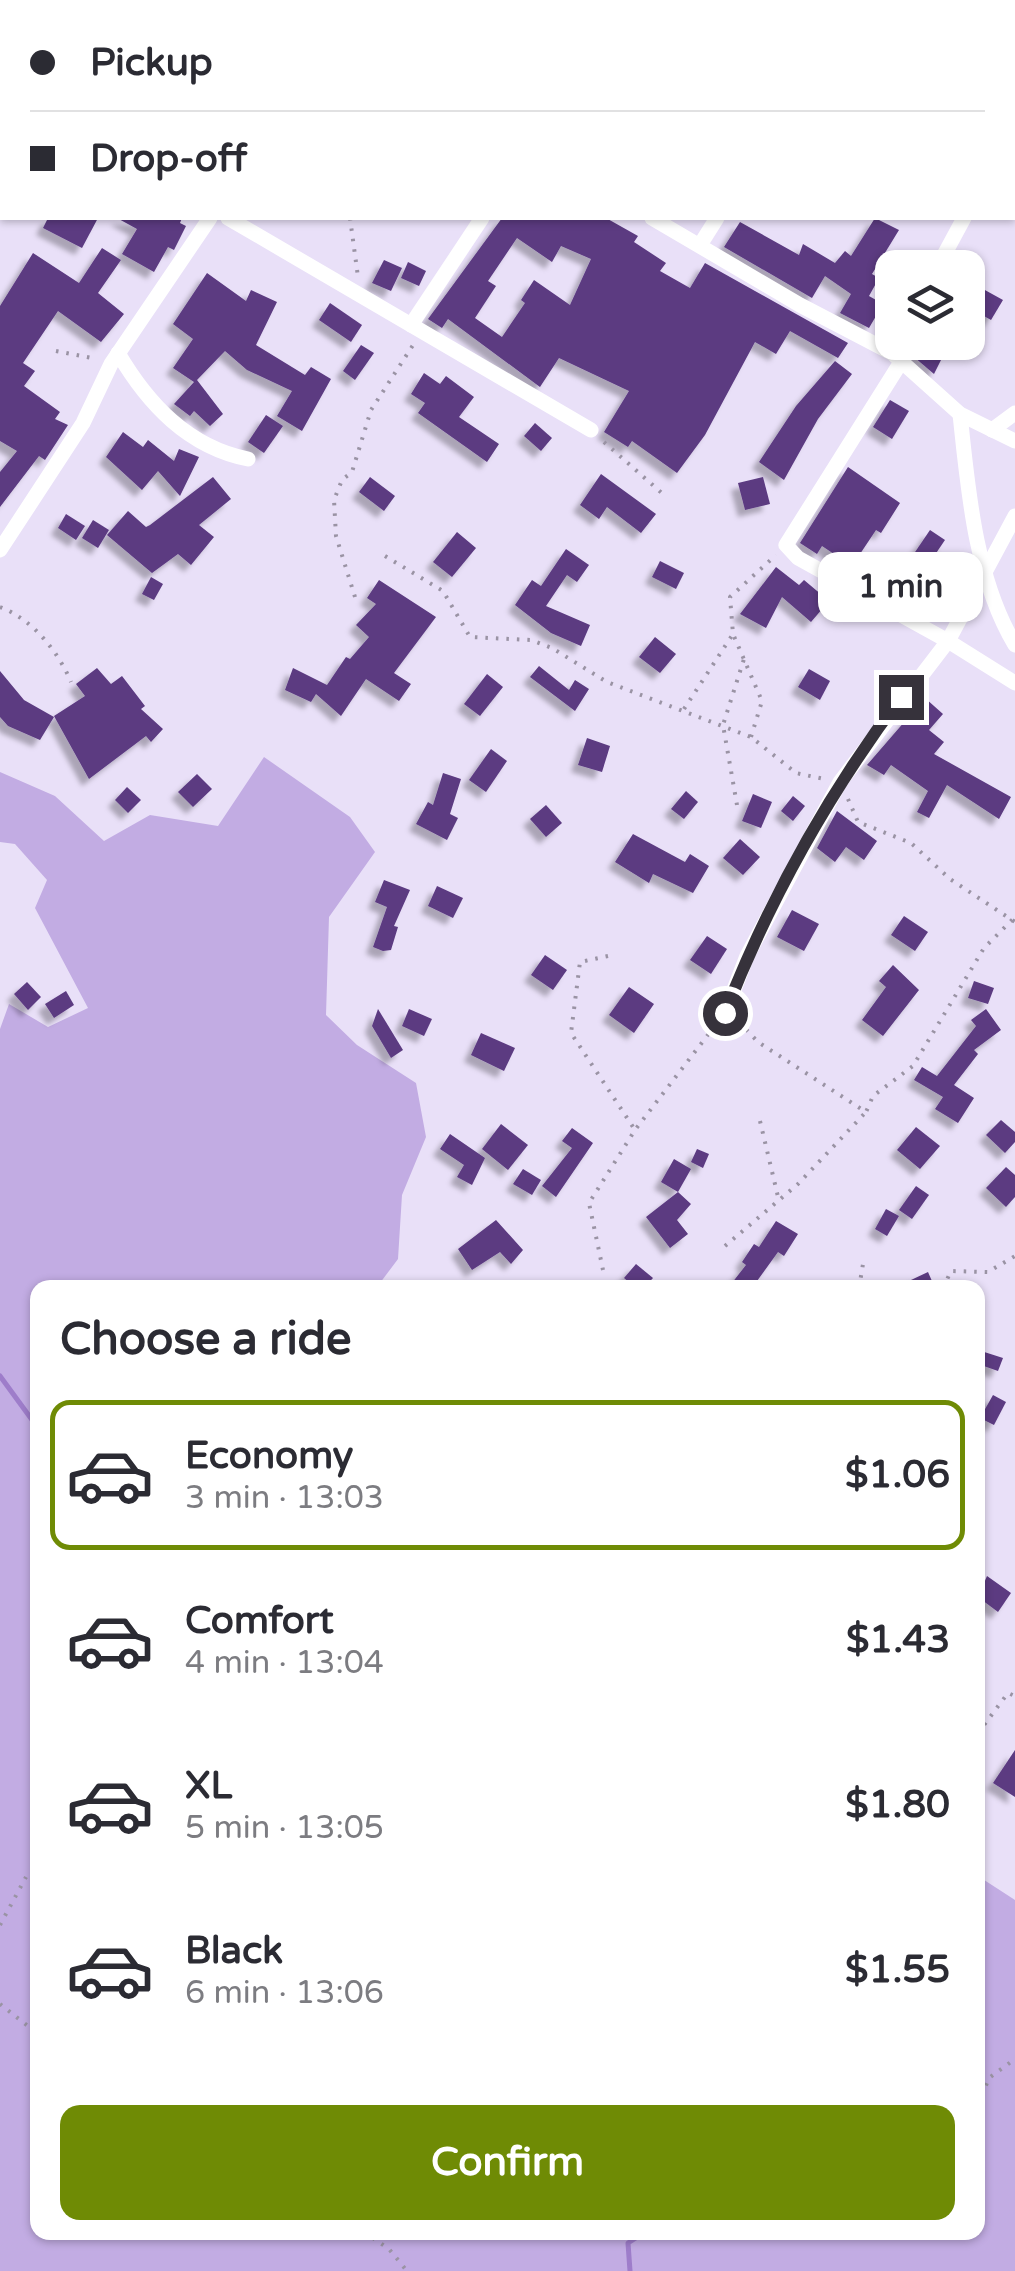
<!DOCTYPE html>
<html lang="en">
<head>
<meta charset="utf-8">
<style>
  body { margin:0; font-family:"Varela Round",sans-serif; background:#f2f2f3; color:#2b2b33; height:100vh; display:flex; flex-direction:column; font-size:38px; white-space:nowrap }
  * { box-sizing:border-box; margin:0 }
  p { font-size:32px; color:#7c7c81 }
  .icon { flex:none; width:55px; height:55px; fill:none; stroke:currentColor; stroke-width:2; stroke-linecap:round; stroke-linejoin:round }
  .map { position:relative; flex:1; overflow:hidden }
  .drawer { position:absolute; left:30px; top:1280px; width:955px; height:960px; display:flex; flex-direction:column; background:#fff; border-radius:20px; box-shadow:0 2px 8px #0004 }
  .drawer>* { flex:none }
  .guide { position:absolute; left:0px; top:0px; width:1015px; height:220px; box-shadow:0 2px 8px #0004; display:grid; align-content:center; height:220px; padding:0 30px; background:#fff }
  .tools { position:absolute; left:875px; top:250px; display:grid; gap:20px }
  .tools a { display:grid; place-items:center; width:110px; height:110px; border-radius:20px; background:#fff; box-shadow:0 2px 8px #0004; font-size:50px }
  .end { position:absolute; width:45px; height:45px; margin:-22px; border:12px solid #36323b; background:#fff; box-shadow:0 0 0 5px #fff }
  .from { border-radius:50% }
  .bubble { position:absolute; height:70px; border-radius:20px; background:#fff; box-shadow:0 2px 8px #0004; font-size:32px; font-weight:800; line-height:70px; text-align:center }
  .guide b { display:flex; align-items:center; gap:35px; height:95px; font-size:38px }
  .guide b+b { border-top:2px solid #e1e1e2 }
  .guide i { width:25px; height:25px; background:#2b2b33 }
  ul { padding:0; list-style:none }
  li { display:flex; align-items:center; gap:30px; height:150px; margin:0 20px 15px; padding:0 10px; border:5px solid transparent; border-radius:20px }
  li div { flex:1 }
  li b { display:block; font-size:38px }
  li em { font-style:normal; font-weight:800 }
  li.active { border-color:#6f8b05 }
  li>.icon { width:90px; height:90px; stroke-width:1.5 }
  h2 { padding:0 30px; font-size:45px; line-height:120px }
  .cta { display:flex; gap:20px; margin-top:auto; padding:20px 30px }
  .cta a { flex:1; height:115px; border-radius:20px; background:#6f8b05; color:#fff; font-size:40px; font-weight:800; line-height:115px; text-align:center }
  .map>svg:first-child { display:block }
</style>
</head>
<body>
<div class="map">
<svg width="1015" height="2271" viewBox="0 0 1015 2271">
  <defs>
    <filter id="shadow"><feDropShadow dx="-7" dy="7" stdDeviation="2.5" flood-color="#0004"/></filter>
  </defs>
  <rect width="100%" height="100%" fill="#e9e0f8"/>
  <path fill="#c2ace3" d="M264 757 350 817 375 852 329 917 326 1015 357 1045 416 1083 426 1137 402 1195 398 1259 377 1287 38 1288V2232H978V1876L1015 1900V2271H0V1029L9 1004 48 1027 88 1008 35 908 47 880 15 844 0 842V772L55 796 104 841 150 815 218 826Z"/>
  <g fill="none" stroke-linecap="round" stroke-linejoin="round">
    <g stroke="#9e7dca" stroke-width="5">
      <path d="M0 1376 38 1428"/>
      <path d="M630 2271 628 2243 645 2232"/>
    </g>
  </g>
  <g fill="#5b3a81" fill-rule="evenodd" filter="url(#shadow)">
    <path d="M48 218H98L82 248 43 228Z"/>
    <path d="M117 218H182L180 223 186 226 174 250 168 247 154 272 122 254 137 229Z"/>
    <path d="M502 218H606L638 236 634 242 666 263 660 271 690 288 705 263 848 343 838 358 790 331 776 354 755 342 705 435 677 473 632 441 628 447 604 432 629 391 559 358 540 387 448 319 442 328 428 319ZM517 238 552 262 561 246 591 259 570 305 534 280 521 300 525 303 502 337 475 318 496 286 488 281Z"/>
    <path d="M875 218 899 230 872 274 879 278 869 296 883 304 869 328 840 313 851 294 825 276 812 298 724 247 740 222 799 255 803 244 835 263 845 251 851 256Z"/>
    <path d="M102 248 121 260 98 293 124 314 101 342 58 311 23 363 35 371 24 386 60 412 55 419 68 425 45 460 39 456 0 507V472L17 451 0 441V306L33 253 79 283Z"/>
    <path d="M384 260 402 268 391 291 372 283Z"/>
    <path d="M408 262 426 271 419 286 401 278Z"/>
    <path d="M207 273 246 301 251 290 277 302 256 345 305 375 311 367 331 379 302 431 277 416 292 391 247 370 225 351 197 380 223 414 210 426 194 411 190 416 174 404 194 382 173 368 193 339 173 324Z"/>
    <path d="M974 284 1003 300 991 320 968 307Z"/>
    <path d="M330 303 362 325 351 342 319 320Z"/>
    <path d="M911 342H950L934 374 907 351Z"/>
    <path d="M361 345 374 353 355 380 343 371Z"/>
    <path d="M835 361 852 374 818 419 784 480 759 462 796 406Z"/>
    <path d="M424 373 440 384 446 376 474 397 459 417 499 444 487 462 418 413 425 403 411 394Z"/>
    <path d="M890 400 909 411 892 439 873 427Z"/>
    <path d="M266 415 283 426 264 453 248 442Z"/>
    <path d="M535 423 552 438 541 451 524 436Z"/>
    <path d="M123 432 143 447 148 440 174 461 179 449 199 457 180 496 158 471 142 490 106 457Z"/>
    <path d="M848 467 900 503 881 533 876 530 852 566 822 546 817 554 800 543Z"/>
    <path d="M601 474 656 514 641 533 607 507 599 519 580 505Z"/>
    <path d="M213 477 231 499 199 525 214 537 191 565 178 554 152 573 107 535 128 511 146 527 150 525Z"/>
    <path d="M370 477 395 496 384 511 359 492Z"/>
    <path d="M763 477 770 504 745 510 738 483Z"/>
    <path d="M66 514 85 526 76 540 58 528Z"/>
    <path d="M93 520 109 530 98 548 82 538Z"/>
    <path d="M930 530 945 540 926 568 911 558Z"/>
    <path d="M457 532 476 548 452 577 433 562Z"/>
    <path d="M566 549 589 565 577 582 567 575 546 606 590 625 581 646 551 633 515 605 532 580 541 586Z"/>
    <path d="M660 561 684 573 676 589 652 577Z"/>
    <path d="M776 567 799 585 804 580 829 601 811 622 782 597 766 628 740 614Z"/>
    <path d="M923 570 943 581 928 611 906 600Z"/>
    <path d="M151 577 163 584 154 600 142 594Z"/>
    <path d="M379 580 436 617 394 673 411 684 399 701 366 679 341 716 316 694 311 702 285 690 293 668 327 685 346 657 350 659 369 637 356 625 376 604 367 598Z"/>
    <path d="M655 637 676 654 660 673 639 657Z"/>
    <path d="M539 666 569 690 575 680 589 689 575 711 530 677Z"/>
    <path d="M97 668 111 684 122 676 145 706 141 709 163 729 151 742 146 736 89 779 54 716 85 696 76 684Z"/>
    <path d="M809 669 830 681 820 700 798 687Z"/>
    <path d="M0 671 24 700 54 717 40 740 8 726 0 717Z"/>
    <path d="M487 674 503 687 480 716 464 704Z"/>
    <path d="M925 698 943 714 929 730 944 742 934 754 1011 797 999 819 947 785 929 818 917 812 928 791 891 765 884 775 867 765Z"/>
    <path d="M587 738 610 746 602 772 578 765Z"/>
    <path d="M491 749 507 761 486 792 469 780Z"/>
    <path d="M443 773 461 779 450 814 458 818 447 840 416 824 428 802 433 805Z"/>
    <path d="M197 774 212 789 193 807 178 792Z"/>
    <path d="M127 787 141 800 128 813 115 800Z"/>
    <path d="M686 791 698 802 684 819 671 809Z"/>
    <path d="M753 794 772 802 761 828 742 821Z"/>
    <path d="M793 796 805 806 793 821 781 811Z"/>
    <path d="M546 805 562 823 546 837 530 819Z"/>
    <path d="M837 811 877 841 864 860 846 847 835 862 817 848Z"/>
    <path d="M633 834 685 862 690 854 709 866 693 893 653 874 649 883 615 862Z"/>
    <path d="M740 839 760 857 743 875 723 858Z"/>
    <path d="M384 880 410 890 394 926 398 927 391 950 383 951 373 947 387 907 375 902Z"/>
    <path d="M437 886 463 898 453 918 428 906Z"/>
    <path d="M792 910 819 924 804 951 777 937Z"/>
    <path d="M904 916 928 932 915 951 891 935Z"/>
    <path d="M707 936 727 949 711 974 690 960Z"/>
    <path d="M545 955 567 970 553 990 531 975Z"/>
    <path d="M893 965 919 990 883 1036 862 1020 886 987 879 981Z"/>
    <path d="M974 981 994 988 988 1004 968 998Z"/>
    <path d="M27 982 41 997 28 1010 14 994Z"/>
    <path d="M629 987 654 1004 634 1033 609 1015Z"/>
    <path d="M66 991 74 1005 54 1018 45 1004Z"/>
    <path d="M378 1009 403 1050 391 1058 372 1026Z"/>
    <path d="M409 1009 432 1019 424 1036 402 1026Z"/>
    <path d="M986 1009 1001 1030 974 1050 978 1054 954 1085 974 1098 958 1123 935 1109 943 1097 914 1080 922 1067 937 1076 976 1026 971 1020Z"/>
    <path d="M481 1033 515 1048 504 1071 471 1055Z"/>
    <path d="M1001 1120 1015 1132V1142L1005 1153 986 1135Z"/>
    <path d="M501 1124 528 1145 508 1170 482 1149Z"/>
    <path d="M916 1127 940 1146 920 1169 897 1150Z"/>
    <path d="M572 1128 593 1143 556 1197 542 1186 572 1148 562 1141Z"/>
    <path d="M450 1134 485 1158 472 1185 457 1177 464 1165 440 1149Z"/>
    <path d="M697 1149 709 1154 703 1168 691 1162Z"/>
    <path d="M674 1159 691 1169 678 1192 661 1182Z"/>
    <path d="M1006 1167 1015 1175V1197L1006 1207 986 1188Z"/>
    <path d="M523 1169 541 1180 532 1195 513 1184Z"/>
    <path d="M916 1186 929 1195 912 1219 899 1210Z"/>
    <path d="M678 1192 691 1204 677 1220 688 1234 670 1248 646 1217Z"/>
    <path d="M886 1209 899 1216 887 1236 875 1229Z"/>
    <path d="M496 1220 523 1250 511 1264 500 1252 472 1270 458 1249Z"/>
    <path d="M776 1221 798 1234 784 1256 778 1252 752 1288H728L746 1265 742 1262 754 1244 759 1247Z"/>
    <path d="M636 1264 653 1278 644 1288H636L624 1278Z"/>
    <path d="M928 1272 935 1288H894Z"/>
    <path d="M978 1350 1003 1358 998 1371 978 1364Z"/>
    <path d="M993 1395 1006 1402 994 1425 980 1418Z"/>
    <path d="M987 1576 1011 1593 998 1612 978 1597Z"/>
    <path d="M1015 1750V1797L993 1783Z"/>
  </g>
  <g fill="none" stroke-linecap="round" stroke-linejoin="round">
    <g stroke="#9a93a4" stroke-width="4" stroke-dasharray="2.5 8" stroke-linecap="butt">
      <path d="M0 213 2 210"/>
      <path d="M350 218 358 277"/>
      <path d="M56 351 97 359"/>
      <path d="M604 442 664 495"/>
      <path d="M385 556 443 591 470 637 531 640 552 648 607 682 751 737 796 773 824 779"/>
      <path d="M355 597 336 536 334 500 342 480 352 472 371 410 415 342"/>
      <path d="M0 607C32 619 58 651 71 682"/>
      <path d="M684 709 733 634"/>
      <path d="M751 737 762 701 733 634 730 597 776 555"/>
      <path d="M848 799 858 822 911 843 950 879 1015 922"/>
      <path d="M737 805 723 725 744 659"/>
      <path d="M608 956 580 962 571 1033 635 1130"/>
      <path d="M739 1022 758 1042 866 1112 873 1096 913 1066 984 948 1015 917"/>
      <path d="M760 1121 779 1201"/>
      <path d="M725 1246 798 1184 866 1112"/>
      <path d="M603 1270 589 1203 635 1130 717 1023"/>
      <path d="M859 1288 864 1258"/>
      <path d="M943 1288 951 1271 988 1272 1015 1256"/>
      <path d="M978 1733 1008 1693 1015 1696"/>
      <path d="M0 1925 26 1877"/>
      <path d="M0 2004 38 2034"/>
      <path d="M978 2105 989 2078 1015 2059"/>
      <path d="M364 2232 389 2249 407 2271"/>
    </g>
    <g stroke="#fff" stroke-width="15">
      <path d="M278 0 283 2"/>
      <path d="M127 2 128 0"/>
      <path d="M346 2 348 0"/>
      <path d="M614 2 616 0"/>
      <path d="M848 2 849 0"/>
      <path d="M0 80 2 81"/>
      <path d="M1012 131 1015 127"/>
      <path d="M0 184 2 182"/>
      <path d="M228 218 591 430"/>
      <path d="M652 218 800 305 892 353 960 414 1015 441"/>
      <path d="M700 245 717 218"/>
      <path d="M937 268 964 218"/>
      <path d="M411 325 482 218"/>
      <path d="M118 353C148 404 188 447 248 459"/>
      <path d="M901 362 786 545 798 558 948 641 1015 683"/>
      <path d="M960 414C968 490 975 578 1015 645"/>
      <path d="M992 430 1015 413"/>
      <path d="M0 550 83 423 111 364 210 218"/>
      <path d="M725 1013 747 956 840 782 948 641 1015 516"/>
    </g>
    <g stroke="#fff" stroke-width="22">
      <path d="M761 0 765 2"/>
      <path d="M1012 177 1015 179"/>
    </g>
  </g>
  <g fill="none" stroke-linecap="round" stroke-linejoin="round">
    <path stroke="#36323b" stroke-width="12" d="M725 1013C769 900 829 793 901 697"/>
  </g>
</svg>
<div class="tools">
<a><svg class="icon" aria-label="layers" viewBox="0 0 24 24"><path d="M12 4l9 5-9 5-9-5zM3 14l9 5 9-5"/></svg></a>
</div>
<i class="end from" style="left:725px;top:1013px"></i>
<i class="end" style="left:901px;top:697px"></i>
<div class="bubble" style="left:818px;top:552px;width:165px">1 min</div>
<div class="guide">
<b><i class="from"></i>Pickup</b>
<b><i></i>Drop-off</b>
</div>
<section class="drawer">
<h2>Choose a ride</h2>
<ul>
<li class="active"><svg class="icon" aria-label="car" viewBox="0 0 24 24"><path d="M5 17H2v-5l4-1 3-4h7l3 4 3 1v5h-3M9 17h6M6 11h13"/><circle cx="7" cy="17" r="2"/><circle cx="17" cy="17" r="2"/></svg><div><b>Economy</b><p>3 min · 13:03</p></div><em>$1.06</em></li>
<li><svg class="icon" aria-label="car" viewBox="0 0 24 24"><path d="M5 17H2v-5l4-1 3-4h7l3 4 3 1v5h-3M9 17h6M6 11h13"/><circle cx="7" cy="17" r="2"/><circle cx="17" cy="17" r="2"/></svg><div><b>Comfort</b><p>4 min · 13:04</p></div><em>$1.43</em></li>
<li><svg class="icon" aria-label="car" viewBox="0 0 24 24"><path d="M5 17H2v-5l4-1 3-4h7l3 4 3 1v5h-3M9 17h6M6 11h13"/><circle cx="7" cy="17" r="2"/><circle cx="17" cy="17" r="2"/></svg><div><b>XL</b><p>5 min · 13:05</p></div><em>$1.80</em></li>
<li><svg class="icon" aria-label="car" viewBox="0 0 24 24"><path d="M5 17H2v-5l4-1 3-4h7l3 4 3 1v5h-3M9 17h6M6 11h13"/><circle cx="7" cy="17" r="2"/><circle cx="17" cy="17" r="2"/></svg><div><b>Black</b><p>6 min · 13:06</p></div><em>$1.55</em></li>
</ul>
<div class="cta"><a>Confirm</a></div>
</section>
</div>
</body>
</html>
